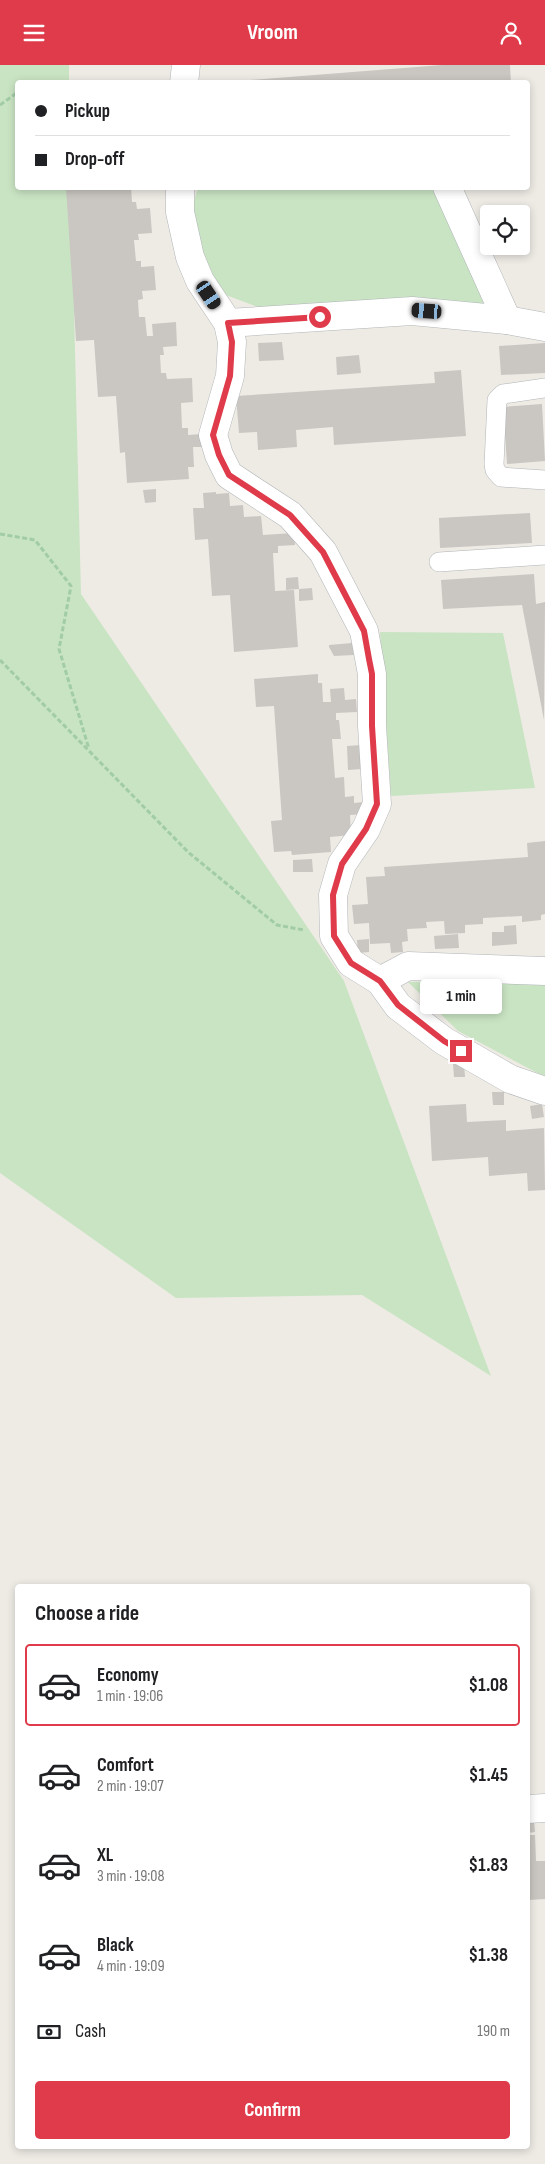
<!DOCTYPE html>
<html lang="en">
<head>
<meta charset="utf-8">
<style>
  body { margin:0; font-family:"Sofia Sans Condensed",sans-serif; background:#f2f2f2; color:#202124; height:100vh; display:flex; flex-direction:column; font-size:19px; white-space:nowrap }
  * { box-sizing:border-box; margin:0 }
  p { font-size:16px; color:#757577 }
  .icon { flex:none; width:28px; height:28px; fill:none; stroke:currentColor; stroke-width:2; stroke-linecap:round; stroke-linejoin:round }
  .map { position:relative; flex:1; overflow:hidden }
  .panel { position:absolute; left:15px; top:1519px; width:515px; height:565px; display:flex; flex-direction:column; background:#fff; border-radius:5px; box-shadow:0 2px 8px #0003 }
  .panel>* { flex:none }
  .banner { position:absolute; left:15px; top:15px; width:515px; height:110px; border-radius:5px; box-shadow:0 2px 8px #0003; display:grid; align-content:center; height:110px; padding:0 20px; background:#fff }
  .controls { position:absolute; left:480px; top:140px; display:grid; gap:10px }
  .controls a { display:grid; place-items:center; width:50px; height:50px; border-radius:5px; background:#fff; box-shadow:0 2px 8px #0003; font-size:25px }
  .end { position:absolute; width:22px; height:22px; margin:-11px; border:6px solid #df3b4a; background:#fff; box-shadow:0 0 0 2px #fff }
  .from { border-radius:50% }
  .bubble { position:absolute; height:35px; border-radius:5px; background:#fff; box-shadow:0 2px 8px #0003; font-size:16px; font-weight:700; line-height:35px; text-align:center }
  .car { position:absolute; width:15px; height:30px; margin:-15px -8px; border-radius:6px; box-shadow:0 0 4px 1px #0007; background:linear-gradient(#222 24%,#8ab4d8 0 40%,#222 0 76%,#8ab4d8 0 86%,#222 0) }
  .banner b { display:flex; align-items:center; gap:18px; height:48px; font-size:19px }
  .banner b+b { border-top:1px solid #e0e0e0 }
  .banner i { width:12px; height:12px; background:#202124 }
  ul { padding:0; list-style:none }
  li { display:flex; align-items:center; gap:15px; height:82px; margin:0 10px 8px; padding:0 10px; border:2px solid transparent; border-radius:5px }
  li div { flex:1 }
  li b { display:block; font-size:19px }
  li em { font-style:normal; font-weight:700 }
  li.on { border-color:#df3b4a }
  li>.icon { width:45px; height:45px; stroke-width:1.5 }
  h2 { padding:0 20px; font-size:22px; line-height:60px }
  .pay { display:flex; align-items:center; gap:12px; height:55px; padding:0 20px; font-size:19px }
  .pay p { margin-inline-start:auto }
  .primary-button { display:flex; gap:10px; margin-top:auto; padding:10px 20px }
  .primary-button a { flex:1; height:58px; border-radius:5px; background:#df3b4a; color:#fff; font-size:20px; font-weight:700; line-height:58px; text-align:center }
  header { display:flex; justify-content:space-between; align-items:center; height:65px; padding:0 20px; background:#df3b4a; color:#fff; font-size:22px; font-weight:700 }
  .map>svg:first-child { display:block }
</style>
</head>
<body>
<header><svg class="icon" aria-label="menu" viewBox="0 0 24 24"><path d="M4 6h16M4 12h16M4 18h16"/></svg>Vroom<svg class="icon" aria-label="person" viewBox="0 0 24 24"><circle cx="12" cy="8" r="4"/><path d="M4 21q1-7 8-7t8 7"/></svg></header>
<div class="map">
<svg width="545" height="2099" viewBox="0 0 545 2099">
  <rect width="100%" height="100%" fill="#eeebe5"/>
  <g fill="#c9e4c3">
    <path d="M0 0H69V17L18 18V122L71 123 81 529 344 916 491 1311 362 1230 176 1233 0 1108Z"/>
    <path d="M198 123H440L488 238 274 248 215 226 190 148Z"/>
    <path d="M380 567 503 568 535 723 391 731Z"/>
    <path d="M545 914V1012L458 966 408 917Z"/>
  </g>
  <g fill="#cac6c2">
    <path d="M510 0 511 18H213L442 0Z"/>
    <path d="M66 122H131L132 137H136L137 144 150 143 152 168 138 169 139 175H134L136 196H141V202L154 201 156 225 142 226 143 234 138 235 139 252H145L147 271H153L152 259 176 257 177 281 163 282 164 290H160L161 308H166L167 314 192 313 193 337 181 338 182 363H188V370L203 369 204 382H193L194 402H188L189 414 127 418 125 387 120 388 116 331 98 332 94 275 76 276Z"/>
    <path d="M282 277 284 295 259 296 258 278Z"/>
    <path d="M545 278V308L501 310 499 281Z"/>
    <path d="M359 290 361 308 337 310 336 292Z"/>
    <path d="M461 305 466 371 334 380 333 362 296 365 297 382 258 385 257 367 239 368 236 331 435 318 434 307Z"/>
    <path d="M542 339 545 396 507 399 503 342Z"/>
    <path d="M156 424V437L145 438 143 425Z"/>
    <path d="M216 427V429L229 428 230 441 243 440 244 452 261 451 263 470 294 468 295 480 278 481V488H273L275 526 294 525 298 582 234 587 230 530 212 531 208 474 195 475 193 443H204L203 428Z"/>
    <path d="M530 448 532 478 440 483 439 453Z"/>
    <path d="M534 509 536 539 545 537 544 655 522 540 443 544 441 515Z"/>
    <path d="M298 512 299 524 286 525V513Z"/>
    <path d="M312 523 313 535 299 536V524Z"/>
    <path d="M352 578 354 590 334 591 329 582V580Z"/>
    <path d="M318 609V618H322L323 637H331L330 624 344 623 345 635 356 634 357 647 336 648V655H339L341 674H332L335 713 344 712 345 732 354 731V738L364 737 365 749 350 750 351 770 330 772 331 787 292 790 291 786 274 787 271 756 282 755 274 641 256 642 254 614Z"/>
    <path d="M361 680 362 704 348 705 347 681Z"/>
    <path d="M545 776V849L541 850V855L522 857V851L483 853V859L465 860V868L445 869 444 856 426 857 427 863 407 864 408 876 402 877 403 887 391 888 390 878 370 879 369 858 354 859 352 840 368 839 366 812 385 811 384 802 528 792 527 778Z"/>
    <path d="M312 794 313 807H293V795Z"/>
    <path d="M516 860 517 879 492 881V867H504V861Z"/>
    <path d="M458 869 459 883 435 884 434 871Z"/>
    <path d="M369 874V887L358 888 357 875Z"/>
    <path d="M464 998 465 1012H454L453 999Z"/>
    <path d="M492 1027H504V1040H493Z"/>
    <path d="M466 1039 467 1057 506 1055V1066L544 1063 545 1125 528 1126 527 1108 489 1111 488 1092 432 1096 429 1041Z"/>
    <path d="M542 1039 544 1052 532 1054 530 1041Z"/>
    <path d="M534 1755 535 1767 528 1768V1756Z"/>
    <path d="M528 1770H535L536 1796H545V1834L528 1835Z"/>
  </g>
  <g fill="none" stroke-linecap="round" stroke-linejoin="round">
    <defs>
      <g id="service">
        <path d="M545 323 503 329 497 335 494 399 495 405 501 412 545 415"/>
        <path d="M439 497 545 490"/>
      </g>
      <g id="minor">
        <path d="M184 18 186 0"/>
        <path d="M180 122V147L190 192 200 216 228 258 232 277 230 311 213 370 219 390 229 410 290 450 323 487 364 566 372 609V661L377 739 366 764 342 799 333 830 334 871 351 898 380 916 408 901 545 906"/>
        <path d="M447 122 507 255"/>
        <path d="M228 258 412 246 507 255 545 262"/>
        <path d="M380 916 398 941 444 976 510 1014 545 1026"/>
        <path d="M528 1744 545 1743"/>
      </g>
    </defs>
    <use href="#service" stroke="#b1b4b7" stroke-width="20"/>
    <use href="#minor" stroke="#b1b4b7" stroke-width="29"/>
    <g stroke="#a1cca5" stroke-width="3" stroke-dasharray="5 2.5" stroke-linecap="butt">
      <path d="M73 18H134"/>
      <path d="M0 40 18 27"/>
      <path d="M0 469 35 475 71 521 59 584 89 684"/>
      <path d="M0 595 188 787 277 860 304 865"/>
    </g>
    <use href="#service" stroke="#fff" stroke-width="19"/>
    <use href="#minor" stroke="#fff" stroke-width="28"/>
  </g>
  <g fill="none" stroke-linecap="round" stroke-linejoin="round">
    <path stroke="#df3b4a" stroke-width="6" d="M320 252 228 258 232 277 230 311 213 370 219 390 229 410 290 450 323 487 364 566 369 594 372 609V661L377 739 366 764 342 799 333 830 334 871 351 898 380 916 398 940 444 976 461 986"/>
  </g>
</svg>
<div class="controls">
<a><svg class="icon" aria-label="locate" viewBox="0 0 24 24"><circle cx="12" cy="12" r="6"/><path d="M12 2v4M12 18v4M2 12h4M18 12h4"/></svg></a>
</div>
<i class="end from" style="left:320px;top:252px"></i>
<i class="end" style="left:461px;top:986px"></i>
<div class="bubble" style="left:420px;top:914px;width:82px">1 min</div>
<i class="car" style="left:209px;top:230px;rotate:146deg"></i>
<i class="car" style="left:427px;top:246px;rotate:274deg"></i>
<div class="banner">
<b><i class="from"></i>Pickup</b>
<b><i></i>Drop-off</b>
</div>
<section class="panel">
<h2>Choose a ride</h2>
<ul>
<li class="on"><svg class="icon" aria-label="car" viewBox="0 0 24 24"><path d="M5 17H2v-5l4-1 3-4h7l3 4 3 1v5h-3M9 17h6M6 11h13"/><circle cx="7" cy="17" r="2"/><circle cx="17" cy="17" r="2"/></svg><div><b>Economy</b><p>1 min · 19:06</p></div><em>$1.08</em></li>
<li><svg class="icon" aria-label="car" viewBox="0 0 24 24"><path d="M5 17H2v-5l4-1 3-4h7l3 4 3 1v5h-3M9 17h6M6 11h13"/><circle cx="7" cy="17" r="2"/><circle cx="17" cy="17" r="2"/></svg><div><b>Comfort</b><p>2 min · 19:07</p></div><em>$1.45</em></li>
<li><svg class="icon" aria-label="car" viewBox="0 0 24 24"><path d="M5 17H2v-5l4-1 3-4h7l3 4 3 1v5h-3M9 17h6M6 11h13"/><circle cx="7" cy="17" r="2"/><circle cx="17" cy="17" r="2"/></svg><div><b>XL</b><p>3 min · 19:08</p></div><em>$1.83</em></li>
<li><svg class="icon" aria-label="car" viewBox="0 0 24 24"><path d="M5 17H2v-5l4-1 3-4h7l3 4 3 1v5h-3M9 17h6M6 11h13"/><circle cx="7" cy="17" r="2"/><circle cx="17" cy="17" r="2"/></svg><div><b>Black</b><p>4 min · 19:09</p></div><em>$1.38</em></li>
</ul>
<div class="pay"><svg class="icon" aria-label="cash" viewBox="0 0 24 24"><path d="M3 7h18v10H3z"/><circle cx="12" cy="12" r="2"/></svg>Cash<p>190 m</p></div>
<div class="primary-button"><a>Confirm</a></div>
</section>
</div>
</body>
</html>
